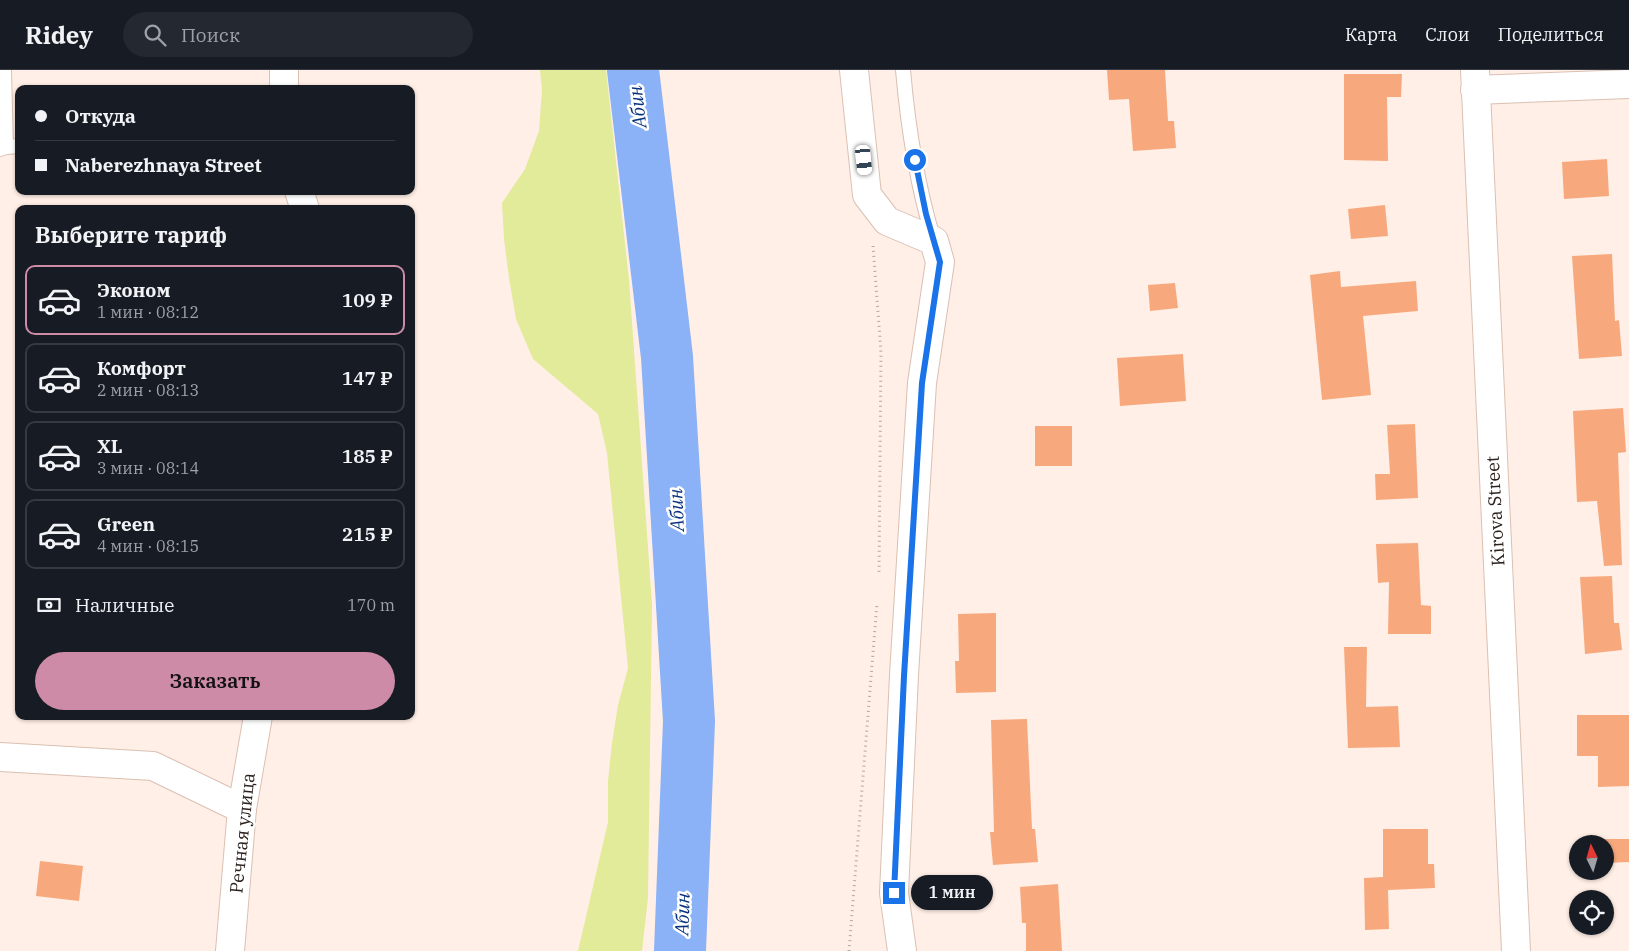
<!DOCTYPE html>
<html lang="ru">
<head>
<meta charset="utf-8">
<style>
  body { margin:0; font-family:"IBM Plex Serif",serif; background:#242831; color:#f1f3f6; height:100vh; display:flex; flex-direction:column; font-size:19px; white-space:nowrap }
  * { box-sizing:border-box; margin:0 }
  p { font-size:16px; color:#9ea1a6 }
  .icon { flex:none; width:28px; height:28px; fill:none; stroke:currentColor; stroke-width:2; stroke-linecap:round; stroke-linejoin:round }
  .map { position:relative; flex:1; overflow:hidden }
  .details { position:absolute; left:15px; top:135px; width:400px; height:515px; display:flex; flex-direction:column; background:#171b24; border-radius:10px; box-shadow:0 1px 4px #0004 }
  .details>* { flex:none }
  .banner { position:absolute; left:15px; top:15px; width:400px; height:110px; border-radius:10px; box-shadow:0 1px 4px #0004; display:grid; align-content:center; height:110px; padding:0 20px; background:#171b24 }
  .needle { width:32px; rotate:355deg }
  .fabs { position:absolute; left:1569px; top:765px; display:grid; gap:10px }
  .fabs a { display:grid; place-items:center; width:45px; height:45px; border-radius:50%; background:#171b24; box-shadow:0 1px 4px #0004; font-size:25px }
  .end { position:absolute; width:22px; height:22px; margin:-11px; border:6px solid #1a73e8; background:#fff; box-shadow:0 0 0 2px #fff }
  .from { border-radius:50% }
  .bubble { position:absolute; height:35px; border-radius:18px; background:#171b24; box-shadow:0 1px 4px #0004; font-size:16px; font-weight:600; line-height:35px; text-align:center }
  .car { position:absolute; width:15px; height:30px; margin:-15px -8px; border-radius:6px; box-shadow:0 0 4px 1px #0007; background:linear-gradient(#fff 24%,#345 0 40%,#fff 0 76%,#345 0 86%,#fff 0) }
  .banner b { display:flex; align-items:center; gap:18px; height:48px; font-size:19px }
  .banner b+b { border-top:1px solid #363941 }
  .banner i { width:12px; height:12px; background:#f1f3f6 }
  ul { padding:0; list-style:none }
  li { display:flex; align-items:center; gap:15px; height:70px; margin:0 10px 8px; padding:0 10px; border:2px solid #363941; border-radius:10px }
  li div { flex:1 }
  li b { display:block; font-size:19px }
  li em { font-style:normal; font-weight:600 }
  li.on { border-color:#ce8ba7 }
  li>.icon { width:45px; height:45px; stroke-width:1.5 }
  h2 { padding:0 20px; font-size:22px; line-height:60px }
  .pay { display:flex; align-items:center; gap:12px; height:55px; padding:0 20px; font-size:19px }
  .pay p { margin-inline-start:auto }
  .action { display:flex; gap:10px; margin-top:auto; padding:10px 20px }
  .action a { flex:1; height:58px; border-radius:30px; background:#ce8ba7; color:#111; font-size:20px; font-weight:600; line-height:58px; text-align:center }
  header { display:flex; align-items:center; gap:30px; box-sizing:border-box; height:70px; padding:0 25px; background:#171b24; border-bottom:1px solid #363941 }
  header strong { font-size:24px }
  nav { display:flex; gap:28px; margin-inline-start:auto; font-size:18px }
  .search { width:350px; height:45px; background:#242831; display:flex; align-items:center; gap:12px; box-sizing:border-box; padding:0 18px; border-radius:28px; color:#9ea1a6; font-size:19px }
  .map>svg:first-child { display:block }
</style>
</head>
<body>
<header>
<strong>Ridey</strong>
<div class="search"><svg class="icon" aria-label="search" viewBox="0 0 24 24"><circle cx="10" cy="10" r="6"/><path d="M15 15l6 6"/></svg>Поиск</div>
<nav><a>Карта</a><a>Слои</a><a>Поделиться</a></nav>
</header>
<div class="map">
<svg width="1629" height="881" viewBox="0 0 1629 881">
  <rect width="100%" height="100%" fill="#ffefe6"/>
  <path fill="#e1eb9a" d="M540 0H606L629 210 652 534 648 828 642 881H578L608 752V711L612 673 618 635 628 598 607 383 598 344 533 289 516 249 509 208 504 169 502 133 525 99 539 61 542 20Z"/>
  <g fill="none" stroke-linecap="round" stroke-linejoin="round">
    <path stroke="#8bb1f7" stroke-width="52" d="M633 0 667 287 689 651 680 881"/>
  </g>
  <g fill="#f7a97d">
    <path d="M1107 0H1165L1168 51H1174L1176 78 1133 81 1129 29 1109 30Z"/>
    <path d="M1344 4H1402L1401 27H1387L1388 91 1344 90Z"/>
    <path d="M1607 89 1609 126 1564 129 1562 92Z"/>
    <path d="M1385 135 1388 166 1351 169 1348 139Z"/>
    <path d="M1612 184 1615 251 1619 250 1622 286 1579 289 1572 186Z"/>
    <path d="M1340 201 1341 217 1416 211 1418 241 1363 246 1371 325 1322 330 1310 205Z"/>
    <path d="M1175 213 1178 238 1150 241 1148 215Z"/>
    <path d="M1183 284 1186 331 1120 336 1117 288Z"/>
    <path d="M1623 338 1626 382 1618 383 1622 495 1604 496 1597 431 1577 432 1573 341Z"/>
    <path d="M1415 354 1418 428 1376 430 1375 404H1390L1387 355Z"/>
    <rect x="1035" y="356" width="37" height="40"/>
    <path d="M1418 473 1421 535 1431 536V564H1388L1389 512 1378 513 1376 474Z"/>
    <path d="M1612 506 1614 553H1619L1622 580 1585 584 1580 507Z"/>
    <path d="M996 543V622L956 623 955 591H959L958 544Z"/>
    <path d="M1344 577H1367L1366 637 1398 636 1400 677 1348 678Z"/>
    <path d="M1577 645H1629V716L1598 717V686H1577Z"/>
    <path d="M1027 649 1032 759H1035L1038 792 993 795 990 762H994L991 650Z"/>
    <path d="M1383 759H1428V794H1434L1435 818 1388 820 1389 859 1365 860 1364 808 1383 807Z"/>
    <path d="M1605 769H1629V792L1605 793Z"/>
    <path d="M40 791 83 796 79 831 36 826Z"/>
    <path d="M1058 814 1062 881H1026V853H1022L1020 817Z"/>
  </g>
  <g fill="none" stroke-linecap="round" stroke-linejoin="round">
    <defs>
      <g id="service">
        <path d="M903 0C908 58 917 115 934 171"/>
        <path d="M6 77 19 76"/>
        <path d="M0 79 6 77 4 0"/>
      </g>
      <g id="minor">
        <path d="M854 0 867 125 887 151 934 171 940 192 922 313 904 605 894 823 902 881"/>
        <path d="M1475 0 1516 881"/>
        <path d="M284 19V0"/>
        <path d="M1475 20 1629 14"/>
        <path d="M299 121 305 139"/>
        <path d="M0 687 153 696 242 739"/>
        <path d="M230 881 242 739 258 646"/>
      </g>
    </defs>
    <use href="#service" stroke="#dac0b2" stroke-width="16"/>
    <use href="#minor" stroke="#dac0b2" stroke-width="30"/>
    <g stroke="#b5a79f" stroke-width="3" stroke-dasharray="1 4" stroke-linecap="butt">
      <path d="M873 176 881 282 879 504"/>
      <path d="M849 881 877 533"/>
    </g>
    <use href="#service" stroke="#fff" stroke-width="14"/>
    <use href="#minor" stroke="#fff" stroke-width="28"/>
  </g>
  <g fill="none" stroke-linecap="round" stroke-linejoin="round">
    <path stroke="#1a73e8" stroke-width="6" d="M894 823 904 606 922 313 940 192 926 144 915 90"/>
  </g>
  <g text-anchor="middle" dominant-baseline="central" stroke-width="5" stroke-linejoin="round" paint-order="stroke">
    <g font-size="18" fill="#2c221d" stroke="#fff">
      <text transform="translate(1495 441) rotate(-93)">Kirova Street</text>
      <text transform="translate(242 763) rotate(-84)">Речная улица</text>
    </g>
    <g font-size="19" font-style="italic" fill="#07317f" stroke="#fff">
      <text transform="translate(637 37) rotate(-97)">Абин</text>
      <text transform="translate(676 440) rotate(-93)">Абин</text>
      <text transform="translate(682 844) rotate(-88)">Абин</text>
    </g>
  </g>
</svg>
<div class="fabs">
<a><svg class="needle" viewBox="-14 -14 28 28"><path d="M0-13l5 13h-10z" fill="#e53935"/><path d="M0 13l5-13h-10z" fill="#9ea1a6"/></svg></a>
<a><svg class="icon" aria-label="locate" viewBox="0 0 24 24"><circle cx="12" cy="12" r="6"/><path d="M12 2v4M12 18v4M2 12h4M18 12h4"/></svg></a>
</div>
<i class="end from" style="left:915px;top:90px"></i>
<i class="end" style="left:894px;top:823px"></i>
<div class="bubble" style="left:911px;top:805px;width:82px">1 мин</div>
<i class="car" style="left:864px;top:90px;rotate:174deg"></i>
<div class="banner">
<b><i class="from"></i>Откуда</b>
<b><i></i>Naberezhnaya Street</b>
</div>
<section class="details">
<h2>Выберите тариф</h2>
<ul>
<li class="on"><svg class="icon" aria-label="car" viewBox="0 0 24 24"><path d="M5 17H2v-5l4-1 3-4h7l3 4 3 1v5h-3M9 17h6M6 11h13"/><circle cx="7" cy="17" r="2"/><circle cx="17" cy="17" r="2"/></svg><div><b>Эконом</b><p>1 мин · 08:12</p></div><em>109 ₽</em></li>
<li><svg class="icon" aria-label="car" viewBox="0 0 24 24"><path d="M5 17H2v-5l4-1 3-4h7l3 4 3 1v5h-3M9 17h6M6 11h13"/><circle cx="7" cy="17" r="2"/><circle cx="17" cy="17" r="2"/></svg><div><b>Комфорт</b><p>2 мин · 08:13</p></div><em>147 ₽</em></li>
<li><svg class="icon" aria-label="car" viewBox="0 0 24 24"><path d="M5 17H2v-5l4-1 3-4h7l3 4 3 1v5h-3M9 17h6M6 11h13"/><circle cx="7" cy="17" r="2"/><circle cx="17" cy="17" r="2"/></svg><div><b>XL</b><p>3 мин · 08:14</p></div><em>185 ₽</em></li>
<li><svg class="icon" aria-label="car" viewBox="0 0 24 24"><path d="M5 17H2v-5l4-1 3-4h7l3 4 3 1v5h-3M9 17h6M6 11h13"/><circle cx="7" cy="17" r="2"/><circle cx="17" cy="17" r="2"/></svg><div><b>Green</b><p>4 мин · 08:15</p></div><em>215 ₽</em></li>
</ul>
<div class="pay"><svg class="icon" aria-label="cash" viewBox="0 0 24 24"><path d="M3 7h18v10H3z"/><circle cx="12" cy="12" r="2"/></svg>Наличные<p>170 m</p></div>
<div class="action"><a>Заказать</a></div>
</section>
</div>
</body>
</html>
